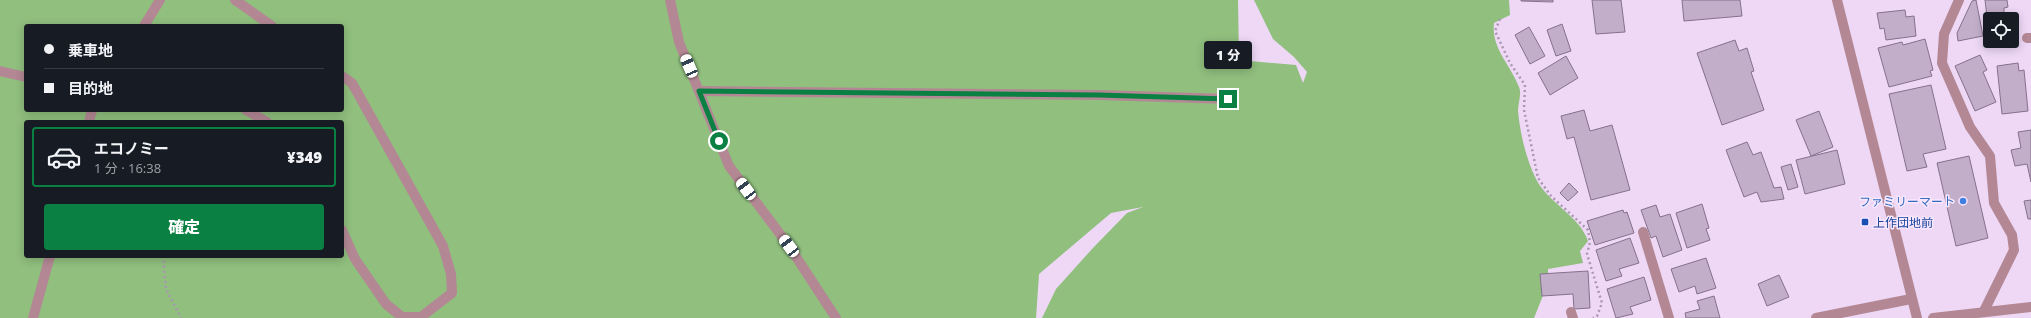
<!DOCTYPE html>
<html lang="ja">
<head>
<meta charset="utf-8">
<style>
  body { margin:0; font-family:"Open Sans","Noto Sans JP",sans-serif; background:#20242c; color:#f1f3f6; height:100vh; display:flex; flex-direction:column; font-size:15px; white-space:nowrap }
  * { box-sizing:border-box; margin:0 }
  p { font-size:13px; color:#9ea1a6 }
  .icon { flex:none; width:22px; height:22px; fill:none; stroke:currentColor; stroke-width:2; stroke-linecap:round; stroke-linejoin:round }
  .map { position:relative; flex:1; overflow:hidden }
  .drawer { position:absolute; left:24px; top:120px; width:320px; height:138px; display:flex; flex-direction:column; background:#171b24; border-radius:4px; box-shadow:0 2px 10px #0003 }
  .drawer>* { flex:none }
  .guide { position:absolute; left:24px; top:24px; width:320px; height:88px; border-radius:4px; box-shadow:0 2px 10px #0003; display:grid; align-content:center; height:88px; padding:0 20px; background:#171b24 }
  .controls { position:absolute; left:1983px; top:12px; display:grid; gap:8px }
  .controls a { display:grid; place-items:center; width:36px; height:36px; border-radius:4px; background:#171b24; box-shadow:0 2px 10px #0003; font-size:20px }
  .end { position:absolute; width:18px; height:18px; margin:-9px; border:5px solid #0b8043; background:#fff; box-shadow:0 0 0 2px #fff }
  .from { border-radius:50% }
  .bubble { position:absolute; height:28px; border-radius:4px; background:#171b24; box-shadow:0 2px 10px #0003; font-size:13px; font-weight:800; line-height:28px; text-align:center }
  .car { position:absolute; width:12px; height:24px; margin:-12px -6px; border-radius:5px; box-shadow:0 0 3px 1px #0007; background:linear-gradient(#fff 24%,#345 0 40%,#fff 0 76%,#345 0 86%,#fff 0) }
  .guide b { display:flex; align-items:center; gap:14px; height:38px; font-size:15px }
  .guide b+b { border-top:1px solid #363941 }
  .guide i { width:10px; height:10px; background:#f1f3f6 }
  ul { padding:7px 0 0; list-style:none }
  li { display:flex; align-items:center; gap:12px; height:60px; margin:0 8px 6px; padding:0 12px; border:2px solid transparent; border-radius:4px }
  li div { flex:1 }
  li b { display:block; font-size:15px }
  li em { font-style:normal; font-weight:800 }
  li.current { border-color:#0b8043 }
  li>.icon { width:36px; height:36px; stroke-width:1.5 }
  .primary-button { display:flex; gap:8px; margin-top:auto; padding:8px 20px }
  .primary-button a { flex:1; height:46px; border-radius:4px; background:#0b8043; color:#fff; font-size:16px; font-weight:800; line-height:46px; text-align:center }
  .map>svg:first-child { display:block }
</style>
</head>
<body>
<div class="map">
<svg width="2031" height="318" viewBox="0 0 2031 318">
  <rect width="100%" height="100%" fill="#eed8f6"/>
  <path fill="#90bf7e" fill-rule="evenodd" d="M0 0H1238L1239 60 1296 65 1303 83 1307 72 1294 57 1273 39 1254 0H1509L1510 15 1494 23C1491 48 1510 64 1519 87 1522 94 1518 103 1518 111 1520 133 1526 159 1536 179 1548 203 1580 216 1588 241L1580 251 1583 263 1548 269V283L1534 318H1042L1056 289 1092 249 1127 213 1143 207 1111 213 1039 274 1036 318H0ZM26 26H342V110H26ZM26 122H342V256H26Z"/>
  <g fill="#c3aeca" stroke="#84718b">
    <path d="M1521 0H1553V2L1521 1Z"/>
    <path d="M1592 0H1621L1625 32 1596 34Z"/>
    <path d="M1682 0H1740L1742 16 1684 21Z"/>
    <path d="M1976 0 1983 36 1958 41 1957 33 1972 1Z"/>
    <path d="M1985 0H2007L2008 7 2004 8V15L1987 17Z"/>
    <path d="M1905 10 1906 17 1914 16 1916 36 1886 40 1884 28 1880 29 1877 13Z"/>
    <path d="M1562 24 1571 51 1556 56 1547 30Z"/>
    <path d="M1529 27 1545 56 1530 64 1515 35Z"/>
    <path d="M1925 39 1933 70 1930 71 1932 76 1889 87 1878 48 1902 42 1903 45Z"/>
    <path d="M1735 40 1739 51 1747 48 1754 71 1751 72 1764 110 1722 125 1697 53Z"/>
    <path d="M1980 55 1987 70 1983 72 1996 102 1975 111 1955 66Z"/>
    <path d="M1566 56 1578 78 1550 95 1538 73Z"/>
    <path d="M2018 63 2019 71 2024 70 2028 111 2002 114 1997 66Z"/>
    <path d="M1931 85 1946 149 1923 154 1927 167 1907 171 1889 94Z"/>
    <path d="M1584 110 1590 131 1612 125 1630 190 1591 200 1574 137 1567 139 1561 116Z"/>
    <path d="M1819 111 1833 147 1811 156 1796 120Z"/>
    <path d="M2031 130V182L2027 164 2015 166 2011 150 2021 148 2018 132Z"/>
    <path d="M1747 142 1753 155 1761 152 1774 188 1781 187 1784 199 1761 202 1757 192 1744 197 1726 150Z"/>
    <path d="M1837 150 1845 184 1805 194 1796 160Z"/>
    <path d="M1969 156 1988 238 1956 246 1937 163Z"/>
    <path d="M1791 164 1798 187 1788 190 1781 167Z"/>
    <path d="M1569 183 1578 192 1568 201 1560 193Z"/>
    <path d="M2031 200V219H2028L2024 201Z"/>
    <path d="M1702 204 1709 228 1706 229 1710 240 1687 248 1676 213Z"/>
    <path d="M1656 205 1660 217 1670 214 1682 250 1663 257 1656 236 1651 238 1641 210Z"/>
    <path d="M1623 210 1624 213 1627 212 1634 233 1595 245 1587 221Z"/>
    <path d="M1630 238 1639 263 1619 269 1622 276 1606 281 1596 250Z"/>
    <path d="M1706 258 1716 288 1697 294 1695 286 1679 292 1671 269Z"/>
    <path d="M1588 271 1590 308 1574 309 1573 294 1542 296 1540 274Z"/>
    <path d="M1779 275 1789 297 1767 306 1758 284Z"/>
    <path d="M1644 277 1651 300 1630 307 1633 314 1616 318 1607 289Z"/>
    <path d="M1714 296 1720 318H1686L1685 313 1700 309 1697 301Z"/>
  </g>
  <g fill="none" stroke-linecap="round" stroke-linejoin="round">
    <g stroke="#a998af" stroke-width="2.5" stroke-dasharray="2 3" stroke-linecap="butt">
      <path d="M1500 19 1495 31 1510 63 1525 85 1524 110 1538 178 1551 196 1588 230 1590 242 1587 254 1602 303 1597 316 1593 318"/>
      <path d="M163 256 166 289 181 318"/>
    </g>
    <g stroke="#b38894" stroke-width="10">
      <path d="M235 0 272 26"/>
      <path d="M670 0 679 42 729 166 789 246 836 318"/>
      <path d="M1837 0 1917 318"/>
      <path d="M1959 0 1944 34 1942 63 1970 127 1990 156 1994 203 2012 235 2014 250 1984 311"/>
      <path d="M144 26 160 0"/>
      <path d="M2027 38H2031"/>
      <path d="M0 71 26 77"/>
      <path d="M342 76 352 83 443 246 451 274 452 293 421 317H402L386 304 355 259 342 230"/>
      <path d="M699 91 1099 95 1228 99"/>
      <path d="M246 110 267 122"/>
      <path d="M89 122 92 110"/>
      <path d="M1643 232 1669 318"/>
      <path d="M1571 312 1573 318"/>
      <path d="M33 318 50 256"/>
      <path d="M1816 318 1911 299"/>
      <path d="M1933 318 2031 307"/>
    </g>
  </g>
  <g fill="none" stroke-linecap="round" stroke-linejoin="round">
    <path stroke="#0b8043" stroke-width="5" d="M719 141 699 91 1099 95 1228 99"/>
  </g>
  <circle fill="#3f7fe0" stroke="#f9e7ff" stroke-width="1.5" cx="1963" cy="201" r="4"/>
  <rect fill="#1a4fb4" stroke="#f9e7ff" stroke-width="1.5" x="1861" y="218" width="8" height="8" rx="2"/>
  <g text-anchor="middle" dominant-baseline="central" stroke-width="3" stroke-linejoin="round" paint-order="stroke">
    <g font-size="12" fill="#366cbe" stroke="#f9e7ff" text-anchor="end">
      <text x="1955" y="201">ファミリーマート</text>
    </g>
    <g font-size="12" fill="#164399" stroke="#f9e7ff" text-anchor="start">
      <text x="1873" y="222">上作団地前</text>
    </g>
  </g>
</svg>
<div class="controls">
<a><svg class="icon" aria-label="locate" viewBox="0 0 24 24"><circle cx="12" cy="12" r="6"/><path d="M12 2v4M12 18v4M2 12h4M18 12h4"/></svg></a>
</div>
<i class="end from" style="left:719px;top:141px"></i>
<i class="end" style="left:1228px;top:99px"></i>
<div class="bubble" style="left:1204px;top:41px;width:48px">1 分</div>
<i class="car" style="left:689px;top:66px;rotate:337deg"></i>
<i class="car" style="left:746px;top:189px;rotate:323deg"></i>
<i class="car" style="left:789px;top:246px;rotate:323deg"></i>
<div class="guide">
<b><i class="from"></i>乗車地</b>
<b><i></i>目的地</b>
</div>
<section class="drawer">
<ul>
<li class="current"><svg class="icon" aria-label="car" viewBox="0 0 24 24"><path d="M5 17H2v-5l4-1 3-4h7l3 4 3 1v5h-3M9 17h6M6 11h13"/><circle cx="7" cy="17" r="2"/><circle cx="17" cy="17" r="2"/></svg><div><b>エコノミー</b><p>1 分 · 16:38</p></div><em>¥349</em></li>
</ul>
<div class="primary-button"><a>確定</a></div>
</section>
</div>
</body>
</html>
